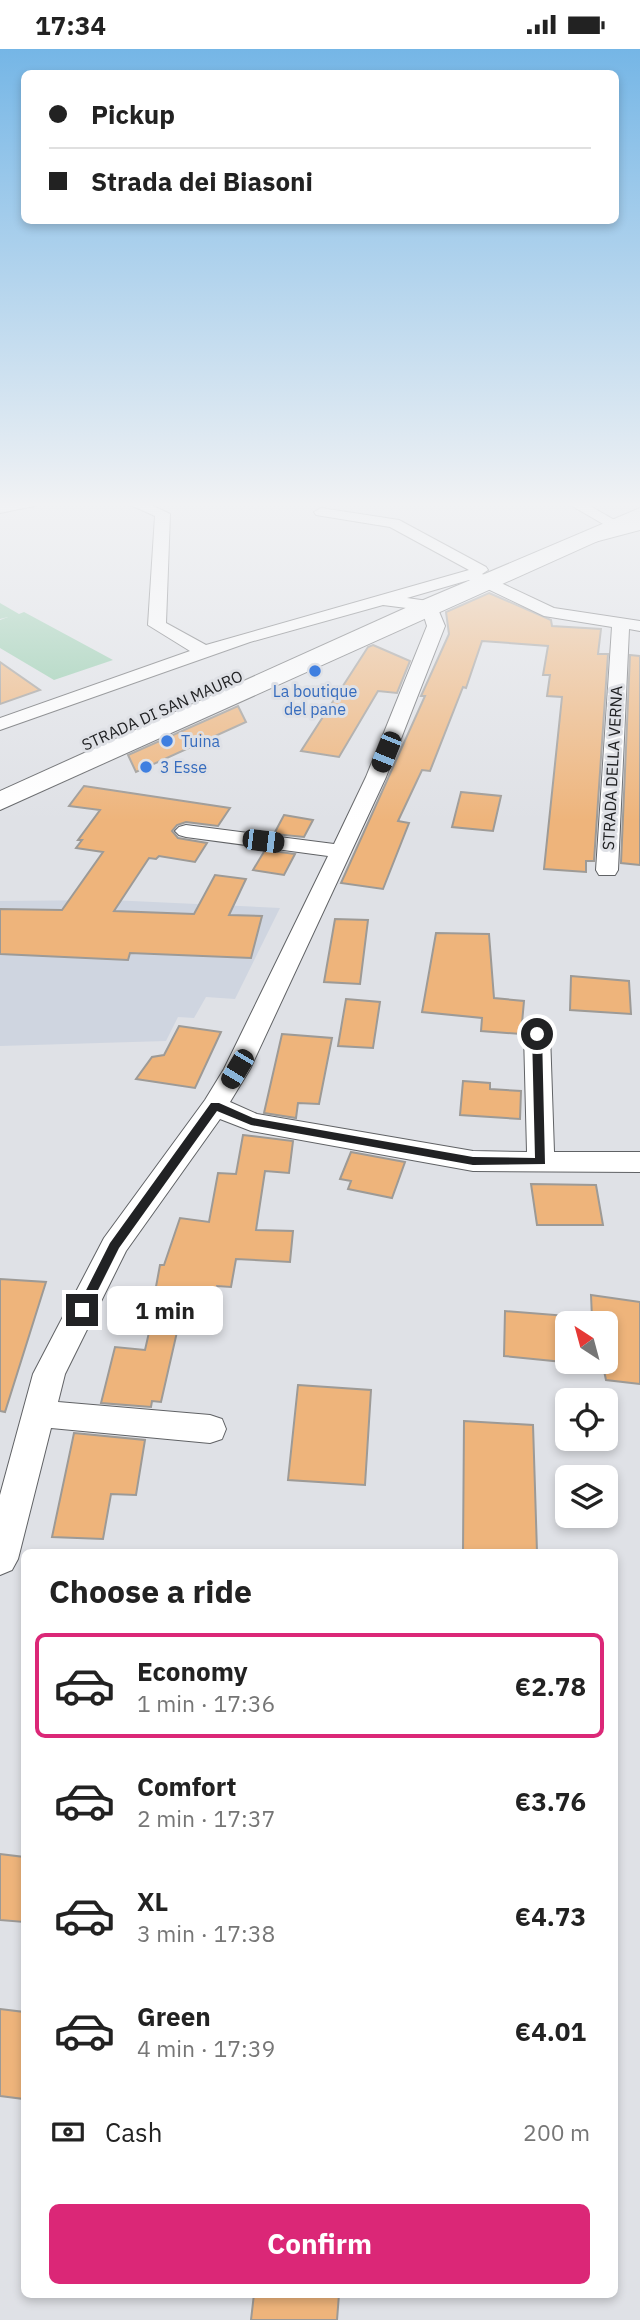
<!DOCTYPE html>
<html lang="en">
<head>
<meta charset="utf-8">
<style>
  body { margin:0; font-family:"IBM Plex Sans",sans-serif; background:#f6f6f6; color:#222; height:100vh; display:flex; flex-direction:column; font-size:26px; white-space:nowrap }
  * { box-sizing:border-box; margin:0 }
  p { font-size:23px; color:#767676 }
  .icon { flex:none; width:38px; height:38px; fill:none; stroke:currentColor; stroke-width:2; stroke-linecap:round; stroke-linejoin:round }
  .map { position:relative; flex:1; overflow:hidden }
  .sheet { position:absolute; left:21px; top:1500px; width:597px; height:749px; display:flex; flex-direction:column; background:#fff; border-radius:10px; box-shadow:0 4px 10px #0003 }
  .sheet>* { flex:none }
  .top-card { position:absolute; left:21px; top:21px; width:598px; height:154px; border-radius:10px; box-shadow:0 4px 10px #0003; display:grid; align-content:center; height:154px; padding:0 28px; background:#fff }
  .needle { width:46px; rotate:324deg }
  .tools { position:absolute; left:555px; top:1262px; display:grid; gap:14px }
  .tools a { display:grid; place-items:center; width:63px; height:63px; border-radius:10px; background:#fff; box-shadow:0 4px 10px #0003; font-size:35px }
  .end { position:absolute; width:32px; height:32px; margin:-16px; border:9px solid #212224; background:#fff; box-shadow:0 0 0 4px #fff }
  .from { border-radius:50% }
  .bubble { position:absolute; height:49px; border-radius:10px; background:#fff; box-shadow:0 4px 10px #0003; font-size:23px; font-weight:700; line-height:49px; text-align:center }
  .car { position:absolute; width:21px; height:42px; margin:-21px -10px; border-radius:9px; box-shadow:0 0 5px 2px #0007; background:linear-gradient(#222 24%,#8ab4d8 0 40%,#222 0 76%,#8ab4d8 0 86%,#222 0) }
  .top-card b { display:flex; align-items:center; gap:24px; height:66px; font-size:26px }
  .top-card b+b { border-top:2px solid #e0e0e0 }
  .top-card i { width:18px; height:18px; background:#222 }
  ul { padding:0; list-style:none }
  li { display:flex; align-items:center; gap:21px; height:105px; margin:0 14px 10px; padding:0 14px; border:4px solid transparent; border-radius:10px }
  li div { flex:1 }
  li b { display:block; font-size:26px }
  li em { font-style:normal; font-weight:700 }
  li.selected { border-color:#db2777 }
  li>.icon { width:63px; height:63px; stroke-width:1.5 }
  h2 { padding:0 28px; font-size:32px; line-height:84px }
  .pay { display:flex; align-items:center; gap:18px; height:77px; padding:0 28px; font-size:26px }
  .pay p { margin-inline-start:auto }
  .primary-button { display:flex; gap:14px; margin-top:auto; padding:14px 28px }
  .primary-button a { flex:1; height:80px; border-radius:10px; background:#db2777; color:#fff; font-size:28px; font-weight:700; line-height:80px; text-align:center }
  .status { display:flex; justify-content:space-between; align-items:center; height:49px; padding:0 35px; background:#fff; direction:ltr }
  .status svg { height:19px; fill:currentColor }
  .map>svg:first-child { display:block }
</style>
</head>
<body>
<div class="status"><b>17:34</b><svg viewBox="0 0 49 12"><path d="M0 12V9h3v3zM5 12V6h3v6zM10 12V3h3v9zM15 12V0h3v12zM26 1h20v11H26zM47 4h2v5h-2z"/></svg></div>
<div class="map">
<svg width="640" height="2271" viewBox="0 0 640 2271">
  <rect width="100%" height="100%" fill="#dfe1e6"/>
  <path fill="#cfd5e0" d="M110 851 280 859 235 950 206 948 194 969 178 968 166 992 0 997V852Z"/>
  <path fill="#8fcaa8" d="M0 554 19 565 24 563 113 611 54 631 0 599V571L8 568 0 570Z"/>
  <g fill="#eeb47b" stroke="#9d9a96" stroke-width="2" fill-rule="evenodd">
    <path d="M489 544 551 571 552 577 601 580 598 605H608L594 812H586V823L544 820 562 648 547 647 550 626H543L548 597 482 592 466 639 463 638 430 722 422 721 398 772 409 774 383 840 341 834 425 647H421L449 585 446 563Z"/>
    <path d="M373 596 410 612 397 644 378 642 339 708 301 702 368 598Z"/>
    <path d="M630 606 640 607V816L621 814Z"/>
    <path d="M0 613 40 641 0 655Z"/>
    <path d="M238 657 246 673 136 723 128 706Z"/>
    <path d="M84 737 230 759 218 777 186 773 177 776 172 782 178 789 207 794 195 813 159 807 156 810 149 809 114 862 194 865 215 826 246 830 229 866 262 867 251 909 130 904 128 911 0 905V860L62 861 103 803 76 799 82 791H78L100 761 69 757Z"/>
    <path d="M461 743 501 747 493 782 452 778Z"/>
    <path d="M284 766 313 771 304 788 274 785Z"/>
    <path d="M265 801 295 805 284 826 253 821Z"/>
    <path d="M335 870 368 871 360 935 324 933Z"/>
    <path d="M436 884 489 885 494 949 524 952 521 985 481 982 482 969 422 963Z"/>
    <path d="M571 927 629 932 631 965 570 961Z"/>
    <path d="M346 950 380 953 373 999 338 997Z"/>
    <path d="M179 977 221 983 195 1039 136 1030 152 1008 164 1006Z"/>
    <path d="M282 985 332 989 319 1055 298 1054 296 1069 264 1064Z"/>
    <path d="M463 1032 490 1034V1040L521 1042 520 1070 460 1066Z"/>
    <path d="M243 1086 293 1092 289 1124 265 1122 256 1181 293 1182 290 1213 236 1210 231 1238 217 1237 213 1263 182 1261 161 1353 152 1352 151 1358 101 1354 115 1298 145 1301 158 1244 155 1243 160 1216H164L180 1169 209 1173 218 1124 236 1125Z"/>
    <path d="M351 1103 405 1113 392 1149 348 1140 351 1132 340 1130Z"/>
    <path d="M531 1135 596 1136 603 1176H537Z"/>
    <path d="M0 1230 46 1233 5 1363 0 1362Z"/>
    <path d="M591 1246 640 1253V1335L606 1331 603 1317 504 1307 505 1262 592 1269ZM567 1274H606V1312H567Z"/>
    <path d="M298 1336 371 1341 365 1436 288 1431Z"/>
    <path d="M464 1372 533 1376 537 1503H463Z"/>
    <path d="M74 1384 145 1391 136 1446 111 1445 103 1490 52 1488Z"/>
    <path d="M0 1805 24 1808V1873L0 1871Z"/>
    <path d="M0 1960 24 1963V2050L0 2047Z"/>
    <path d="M254 2245H339L337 2271H251Z"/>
  </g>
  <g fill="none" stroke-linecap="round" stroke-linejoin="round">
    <defs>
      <g id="street">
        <path d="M7 454H36L34 457 0 464V456Z"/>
        <path d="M126 454H147L170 465 166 574 206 596 469 521 390 478 316 466 314 463 321 459 399 471 486 518 488 521 482 525 554 559 640 572V582L629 580 618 821 615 826H599L596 821 612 578 544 567 469 531 407 549 435 553 445 577 386 728 250 1020 230 1053 257 1065 473 1102 527 1103 524 985 528 979 537 977 546 979 550 985 554 1103H640V1123L473 1122 251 1082 220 1070 126 1202 65 1325 58 1353 210 1366 222 1370 226 1380 222 1390 210 1394 51 1379 18 1510 12 1521 0 1526V1446L33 1325 104 1189 205 1051 224 1020 328 807 186 788 179 786 175 782 179 778 186 776 334 795 366 728 427 577 422 561 383 556 250 593 0 681V669L190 602 148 576 155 467Z"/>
        <path d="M567 454H585L623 476 640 471V481L587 495 582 493 579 490 582 487 610 479Z"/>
      </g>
      <path id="secondary" d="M640 459V473L0 761V742L421 552Z"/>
    </defs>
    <use href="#street" stroke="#606265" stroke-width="2"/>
    <use href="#secondary" stroke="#606265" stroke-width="2"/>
    <use href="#street" fill="#fff" fill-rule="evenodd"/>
    <use href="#secondary" fill="#fff" fill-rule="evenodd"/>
  </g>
  <linearGradient id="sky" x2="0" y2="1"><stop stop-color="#75b6e6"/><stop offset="0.59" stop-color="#f1f2f4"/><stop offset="1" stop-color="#f1f2f4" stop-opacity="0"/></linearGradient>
  <rect width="640" height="772" fill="url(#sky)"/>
  <path fill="#212224" d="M537 982 542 985 545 1115 473 1116 251 1076 217 1062 119 1199 86 1265H77L76 1261 110 1194 211 1054H219L253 1069 473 1108 535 1109 532 985Z"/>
  <g fill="#3f7fe0" stroke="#dfe1e6" stroke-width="2.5">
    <circle cx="315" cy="622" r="7"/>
    <circle cx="167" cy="692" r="7"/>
    <circle cx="146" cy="718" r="7"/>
  </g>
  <g text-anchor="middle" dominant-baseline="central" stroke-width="6" stroke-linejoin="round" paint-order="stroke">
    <g font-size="16" fill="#366cbe" stroke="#dfe1e6" text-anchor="start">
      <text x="315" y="642" text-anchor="middle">La boutique<tspan x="315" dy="18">del pane</tspan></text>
      <text x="181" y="692">Tuina</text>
      <text x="160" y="718">3 Esse</text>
    </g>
    <g font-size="16" fill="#212224" stroke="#dfe1e6">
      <text transform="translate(162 661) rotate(-24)">STRADA DI SAN MAURO</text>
      <text transform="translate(612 719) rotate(-87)">STRADA DELLA VERNA</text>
    </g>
  </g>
</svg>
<div class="tools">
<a><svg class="needle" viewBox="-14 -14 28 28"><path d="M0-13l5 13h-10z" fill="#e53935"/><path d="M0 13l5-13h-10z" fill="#767676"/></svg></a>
<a><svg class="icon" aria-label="locate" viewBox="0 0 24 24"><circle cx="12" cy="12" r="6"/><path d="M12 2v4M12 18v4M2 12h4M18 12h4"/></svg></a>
<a><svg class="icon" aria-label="layers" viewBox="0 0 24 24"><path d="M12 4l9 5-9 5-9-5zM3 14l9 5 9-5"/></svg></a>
</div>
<i class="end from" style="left:537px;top:985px"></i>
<i class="end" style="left:82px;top:1261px"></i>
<div class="bubble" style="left:107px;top:1237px;width:116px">1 min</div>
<i class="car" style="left:386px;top:703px;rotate:202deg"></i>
<i class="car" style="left:263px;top:792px;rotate:97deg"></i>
<i class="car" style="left:237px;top:1020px;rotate:211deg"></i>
<div class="top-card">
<b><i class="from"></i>Pickup</b>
<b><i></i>Strada dei Biasoni</b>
</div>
<section class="sheet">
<h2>Choose a ride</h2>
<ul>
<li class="selected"><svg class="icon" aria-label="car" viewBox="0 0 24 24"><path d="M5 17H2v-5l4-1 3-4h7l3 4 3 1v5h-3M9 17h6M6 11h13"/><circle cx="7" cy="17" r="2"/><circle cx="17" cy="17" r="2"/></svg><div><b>Economy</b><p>1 min · 17:36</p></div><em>€2.78</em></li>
<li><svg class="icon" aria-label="car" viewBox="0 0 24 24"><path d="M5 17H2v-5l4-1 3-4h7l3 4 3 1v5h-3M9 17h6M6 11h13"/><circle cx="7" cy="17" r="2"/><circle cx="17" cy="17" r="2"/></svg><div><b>Comfort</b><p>2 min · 17:37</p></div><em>€3.76</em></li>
<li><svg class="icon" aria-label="car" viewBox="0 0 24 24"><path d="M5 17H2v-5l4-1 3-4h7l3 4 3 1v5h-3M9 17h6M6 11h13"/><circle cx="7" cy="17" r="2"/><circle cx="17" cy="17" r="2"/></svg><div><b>XL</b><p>3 min · 17:38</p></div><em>€4.73</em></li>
<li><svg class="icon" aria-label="car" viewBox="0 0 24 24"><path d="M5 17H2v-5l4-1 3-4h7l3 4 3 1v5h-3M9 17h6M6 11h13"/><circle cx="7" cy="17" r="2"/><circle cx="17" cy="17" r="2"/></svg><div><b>Green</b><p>4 min · 17:39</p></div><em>€4.01</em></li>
</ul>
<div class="pay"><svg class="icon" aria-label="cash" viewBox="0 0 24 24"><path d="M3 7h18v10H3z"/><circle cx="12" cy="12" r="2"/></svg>Cash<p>200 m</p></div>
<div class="primary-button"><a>Confirm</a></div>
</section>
</div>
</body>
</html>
